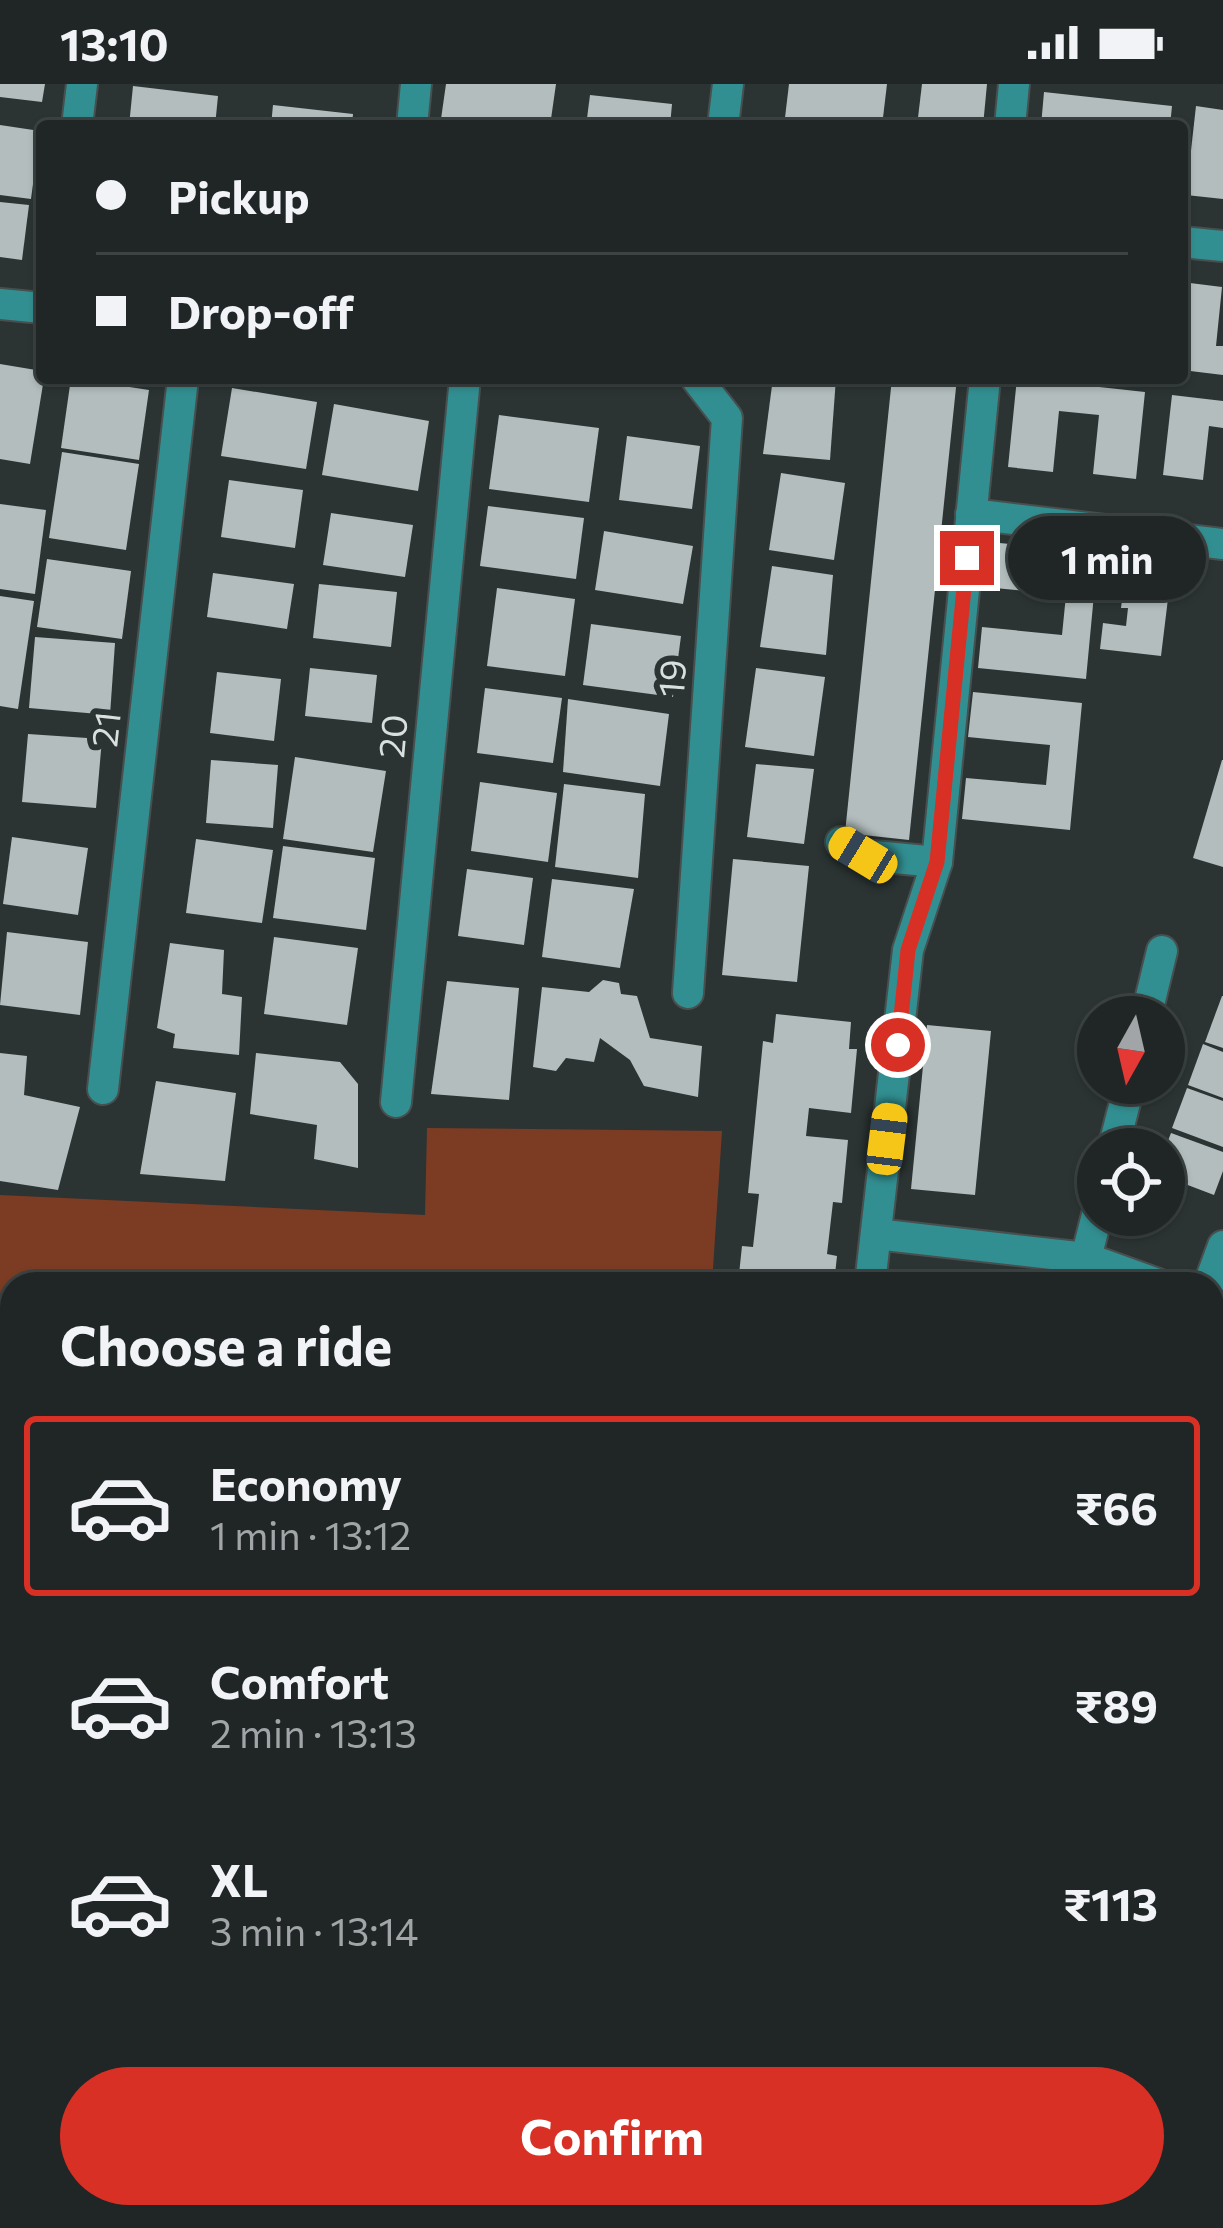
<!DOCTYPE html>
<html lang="en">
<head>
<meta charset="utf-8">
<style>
  body { margin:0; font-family:Commissioner,sans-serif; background:#282e2e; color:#f1f3f6; height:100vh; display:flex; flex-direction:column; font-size:45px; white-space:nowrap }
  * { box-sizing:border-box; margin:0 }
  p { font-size:39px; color:#a2a5a7 }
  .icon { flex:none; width:66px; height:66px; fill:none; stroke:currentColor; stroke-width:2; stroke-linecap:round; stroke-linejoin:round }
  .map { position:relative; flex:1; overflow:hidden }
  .side { position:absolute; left:0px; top:1188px; width:1224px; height:957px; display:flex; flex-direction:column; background:#202626; border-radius:36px 36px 0 0; box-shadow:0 3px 9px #0004,0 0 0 3px #3d4343 }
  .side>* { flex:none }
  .guide { position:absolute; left:36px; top:36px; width:1152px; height:264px; border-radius:12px; box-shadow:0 3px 9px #0004,0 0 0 3px #3d4343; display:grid; align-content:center; height:264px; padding:0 60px; background:#202626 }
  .needle { width:78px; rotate:188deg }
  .controls { position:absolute; left:1077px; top:912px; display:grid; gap:24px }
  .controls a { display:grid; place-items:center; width:108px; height:108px; border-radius:50%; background:#202626; box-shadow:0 3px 9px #0004,0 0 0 3px #3d4343; font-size:60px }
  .end { position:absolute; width:54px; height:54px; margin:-27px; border:15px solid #d93025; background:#fff; box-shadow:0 0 0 6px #fff }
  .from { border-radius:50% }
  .bubble { position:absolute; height:84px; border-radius:42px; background:#202626; box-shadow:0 3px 9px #0004,0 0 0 3px #3d4343; font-size:39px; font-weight:700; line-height:84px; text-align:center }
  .car { position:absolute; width:36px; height:72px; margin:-36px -18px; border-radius:15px; box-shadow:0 0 9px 3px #0007; background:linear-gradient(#f5c518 24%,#345 0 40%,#f5c518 0 76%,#345 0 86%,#f5c518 0) }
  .guide b { display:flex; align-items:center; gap:42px; height:114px; font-size:45px }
  .guide b+b { border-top:3px solid #3d4343 }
  .guide i { width:30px; height:30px; background:#f1f3f6 }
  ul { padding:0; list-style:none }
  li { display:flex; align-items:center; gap:36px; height:180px; margin:0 24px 18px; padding:0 36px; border:6px solid transparent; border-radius:12px }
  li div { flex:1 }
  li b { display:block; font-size:45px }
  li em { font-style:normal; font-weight:700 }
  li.on { border-color:#d93025 }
  li>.icon { width:108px; height:108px; stroke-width:1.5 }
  h2 { padding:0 60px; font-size:54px; line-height:144px }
  .primary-button { display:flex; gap:24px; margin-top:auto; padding:24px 60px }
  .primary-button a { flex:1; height:138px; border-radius:72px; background:#d93025; color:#fff; font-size:48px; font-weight:700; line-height:138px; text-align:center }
  .status { display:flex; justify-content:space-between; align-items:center; height:84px; padding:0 60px; background:#202626; direction:ltr }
  .status svg { height:33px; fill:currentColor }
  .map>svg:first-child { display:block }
</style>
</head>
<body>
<div class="status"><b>13:10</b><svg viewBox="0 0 49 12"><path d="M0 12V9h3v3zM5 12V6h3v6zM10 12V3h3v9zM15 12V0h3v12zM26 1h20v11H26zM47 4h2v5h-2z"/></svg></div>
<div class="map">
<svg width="1223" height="2144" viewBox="0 0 1223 2144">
  <rect width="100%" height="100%" fill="#2b3333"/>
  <path fill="#7b3c23" d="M427 1044 722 1047 712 1200H12V1613L0 1611V1111L425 1131Z"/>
  <g fill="#b3bdbd">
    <path d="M0 0H45L42 18 0 13Z"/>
    <path d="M446 0H556L550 42H440Z"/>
    <path d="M789 0H887L882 42H784Z"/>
    <path d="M922 0H987L983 42H917Z"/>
    <path d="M133 2 218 12 215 42H129Z"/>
    <path d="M1044 8 1172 22 1170 42H1041Z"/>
    <path d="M590 11 672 20 670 42H586Z"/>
    <path d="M273 21 353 30 352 42H271Z"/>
    <path d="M1196 22 1223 26V115L1186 111Z"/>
    <path d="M0 41 40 47 31 115 0 111Z"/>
    <path d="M0 118 29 121 22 176 0 173Z"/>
    <path d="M1182 198 1222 203 1216 262H1223V291L1182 286Z"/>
    <path d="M0 280 42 287 44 294 30 380 0 375Z"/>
    <path d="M71 294 149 306 139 376 61 364Z"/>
    <path d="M773 294H836L830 376 763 370Z"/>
    <path d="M892 294H957L909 756 845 749Z"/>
    <path d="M1017 294 1145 308 1136 395 1093 390 1099 331 1059 327 1053 388 1008 383Z"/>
    <path d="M232 304 317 318 306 385 221 372Z"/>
    <path d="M1172 311 1223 317V344L1209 342 1203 396 1163 391Z"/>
    <path d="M334 320 429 337 418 407 322 391Z"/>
    <path d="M499 331 599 344 589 418 489 405Z"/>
    <path d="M627 352 700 362 692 425 619 416Z"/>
    <path d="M62 368 139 380 126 466 49 454Z"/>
    <path d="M781 389 845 399 834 476 769 466Z"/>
    <path d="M229 396 303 406 295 464 221 453Z"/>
    <path d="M0 420 46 426 35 510 0 505Z"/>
    <path d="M488 422 584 434 576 495 480 482Z"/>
    <path d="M331 429 413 441 405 493 323 481Z"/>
    <path d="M604 447 693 462 683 520 595 506Z"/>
    <path d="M989 458 1098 468 1086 595 978 584 982 543 1062 551 1066 511 985 503Z"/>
    <path d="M47 475 131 487 122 555 37 543Z"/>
    <path d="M772 482 833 491 826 571 760 563Z"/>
    <path d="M1126 485 1171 490 1161 572 1100 565 1103 539 1126 542 1128 524H1121Z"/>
    <path d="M213 489 294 500 287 545 207 533Z"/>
    <path d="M319 500 397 508 391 563 313 554Z"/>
    <path d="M497 504 575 515 565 592 487 582Z"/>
    <path d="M0 512 34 517 18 625 0 622Z"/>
    <path d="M591 540 681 552 673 613 583 601Z"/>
    <path d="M35 553 115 559 110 631 29 624Z"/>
    <path d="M310 584 377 591 372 639 305 632Z"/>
    <path d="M756 584 825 593 814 672 745 663Z"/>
    <path d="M217 588 281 595 274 657 210 649Z"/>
    <path d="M485 604 562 614 553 679 477 669Z"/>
    <path d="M973 608 1082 619 1070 746 962 735 966 694 1046 701 1050 661 968 653Z"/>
    <path d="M568 615 669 630 660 702 563 688Z"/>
    <path d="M28 650 102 655 96 724 22 718Z"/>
    <path d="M295 673 386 687 373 768 283 755Z"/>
    <path d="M211 676 278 681 273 744 206 739Z"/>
    <path d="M1222 676H1223V783L1193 774Z"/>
    <path d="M756 680 814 685 804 760 747 753Z"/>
    <path d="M480 698 557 709 548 778 471 767Z"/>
    <path d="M564 700 645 710 638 794 555 783Z"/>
    <path d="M12 753 88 764 78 831 3 820Z"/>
    <path d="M196 755 273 766 262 839 186 829Z"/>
    <path d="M283 762 375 774 366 846 273 834Z"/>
    <path d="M733 775 809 782 797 898 722 891Z"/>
    <path d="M467 785 533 794 524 861 458 852Z"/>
    <path d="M552 795 634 805 620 884 542 873Z"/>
    <path d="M7 848 88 858 80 931 0 921Z"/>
    <path d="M274 853 358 864 347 941 264 930Z"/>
    <path d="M170 859 224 866 222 910 242 913 239 971 173 964 175 950 157 944Z"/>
    <path d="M603 896 619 899 621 910 637 912 650 954 702 962 698 1013 644 1002 630 976 600 954 594 978 566 974 556 987 533 983 542 903 589 908Z"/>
    <path d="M447 897 519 904 509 1016 431 1010Z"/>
    <path d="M1222 912H1223V964L1205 958Z"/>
    <path d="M776 930 851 938 849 965H857L851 1029 809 1024 806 1052 848 1056 842 1119 833 1118 827 1170 837 1172 834 1200H738L742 1162 753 1163 759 1110 748 1109 763 957 773 959Z"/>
    <path d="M927 941 991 947 975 1111 911 1105Z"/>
    <path d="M1203 960 1223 968V1014L1188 1001Z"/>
    <path d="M0 969 27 972 24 1011 80 1023 58 1106 0 1097Z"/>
    <path d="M256 969 340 978 358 1000V1084L314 1075 317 1041 250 1030Z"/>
    <path d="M156 997 236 1009 225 1097 140 1090Z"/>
    <path d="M1187 1004 1223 1017V1063L1172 1044Z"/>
    <path d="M1171 1049 1223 1068V1087L1214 1111 1164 1092V1067Z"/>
    <path d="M1212 1241 1223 1245V1349L1212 1345Z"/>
    <path d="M1212 1401 1223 1404V1520L1213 1550Z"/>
    <path d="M1222 1609H1223V1829L1212 1826V1640Z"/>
    <path d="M1212 1978 1223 1983V2144H1129L1133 2133H1212Z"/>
    <path d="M9 2124 12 2133H214L213 2144H6Z"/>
    <path d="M329 2133H535L533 2144H327Z"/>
  </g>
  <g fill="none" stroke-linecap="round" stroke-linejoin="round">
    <defs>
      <g id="minor">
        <path d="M77 42 82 0"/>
        <path d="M412 42 416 0"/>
        <path d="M723 42 728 0"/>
        <path d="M1010 42 1014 0"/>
        <path d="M1182 158 1223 162"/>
        <path d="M0 220 42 224"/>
        <path d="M971 430 1223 460"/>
        <path d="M841 758 863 771 937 778"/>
        <path d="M688 909 727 334 696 294"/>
        <path d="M1146 933 1162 867"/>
        <path d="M103 1005 183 294"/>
        <path d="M396 1018 465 294"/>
        <path d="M1113 1065 1130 999"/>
        <path d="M876 1150 1086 1174 1158 1200"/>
        <path d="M1086 1174 1098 1127"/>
        <path d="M870 1200 908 866 937 778 985 294"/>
        <path d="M1209 1200 1223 1162"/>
        <path d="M0 1615 12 1616"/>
        <path d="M0 1834 12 1749"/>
        <path d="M0 2042 12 2044"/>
        <path d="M254 2144 257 2133"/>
        <path d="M299 2144 301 2133"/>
        <path d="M564 2144 566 2133"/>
        <path d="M1098 2144 1102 2133"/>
      </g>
    </defs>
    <use href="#minor" stroke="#474f4f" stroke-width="34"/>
    <use href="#minor" stroke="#328f91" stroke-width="30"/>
  </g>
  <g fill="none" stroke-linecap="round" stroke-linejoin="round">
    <path stroke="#d93025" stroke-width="15" d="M898 961 908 866 937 778 967 474"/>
  </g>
  <g text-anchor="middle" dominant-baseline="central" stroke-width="12" stroke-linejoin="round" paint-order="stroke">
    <g font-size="36" fill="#d9dfdf" stroke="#2b3333">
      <text transform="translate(670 594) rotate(-86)">19</text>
      <text transform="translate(104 645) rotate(-84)">21</text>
      <text transform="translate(391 652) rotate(-85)">20</text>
    </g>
  </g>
</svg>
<div class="controls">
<a><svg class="needle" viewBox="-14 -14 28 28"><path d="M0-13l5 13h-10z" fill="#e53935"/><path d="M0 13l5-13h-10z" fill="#a2a5a7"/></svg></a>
<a><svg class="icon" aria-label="locate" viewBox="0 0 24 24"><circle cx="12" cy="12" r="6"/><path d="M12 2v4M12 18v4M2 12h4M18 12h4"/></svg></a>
</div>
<i class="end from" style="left:898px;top:961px"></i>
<i class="end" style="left:967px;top:474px"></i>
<div class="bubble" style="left:1008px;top:432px;width:198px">1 min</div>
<i class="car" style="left:863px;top:771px;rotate:301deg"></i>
<i class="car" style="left:887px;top:1055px;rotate:7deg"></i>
<div class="guide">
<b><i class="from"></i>Pickup</b>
<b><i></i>Drop-off</b>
</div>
<section class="side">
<h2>Choose a ride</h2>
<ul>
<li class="on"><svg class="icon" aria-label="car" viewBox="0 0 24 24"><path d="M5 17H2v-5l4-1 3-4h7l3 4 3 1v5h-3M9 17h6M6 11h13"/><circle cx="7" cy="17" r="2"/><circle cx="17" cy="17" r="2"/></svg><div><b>Economy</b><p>1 min · 13:12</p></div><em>₹66</em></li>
<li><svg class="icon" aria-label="car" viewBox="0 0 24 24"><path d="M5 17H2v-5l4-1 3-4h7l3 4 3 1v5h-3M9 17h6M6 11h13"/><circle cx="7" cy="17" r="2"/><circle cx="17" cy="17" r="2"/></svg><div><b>Comfort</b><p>2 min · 13:13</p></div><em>₹89</em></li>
<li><svg class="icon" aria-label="car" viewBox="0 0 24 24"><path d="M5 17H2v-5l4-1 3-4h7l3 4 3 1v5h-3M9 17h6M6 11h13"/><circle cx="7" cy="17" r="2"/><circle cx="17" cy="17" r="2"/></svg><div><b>XL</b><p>3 min · 13:14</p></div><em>₹113</em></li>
</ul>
<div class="primary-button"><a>Confirm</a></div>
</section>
</div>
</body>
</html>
